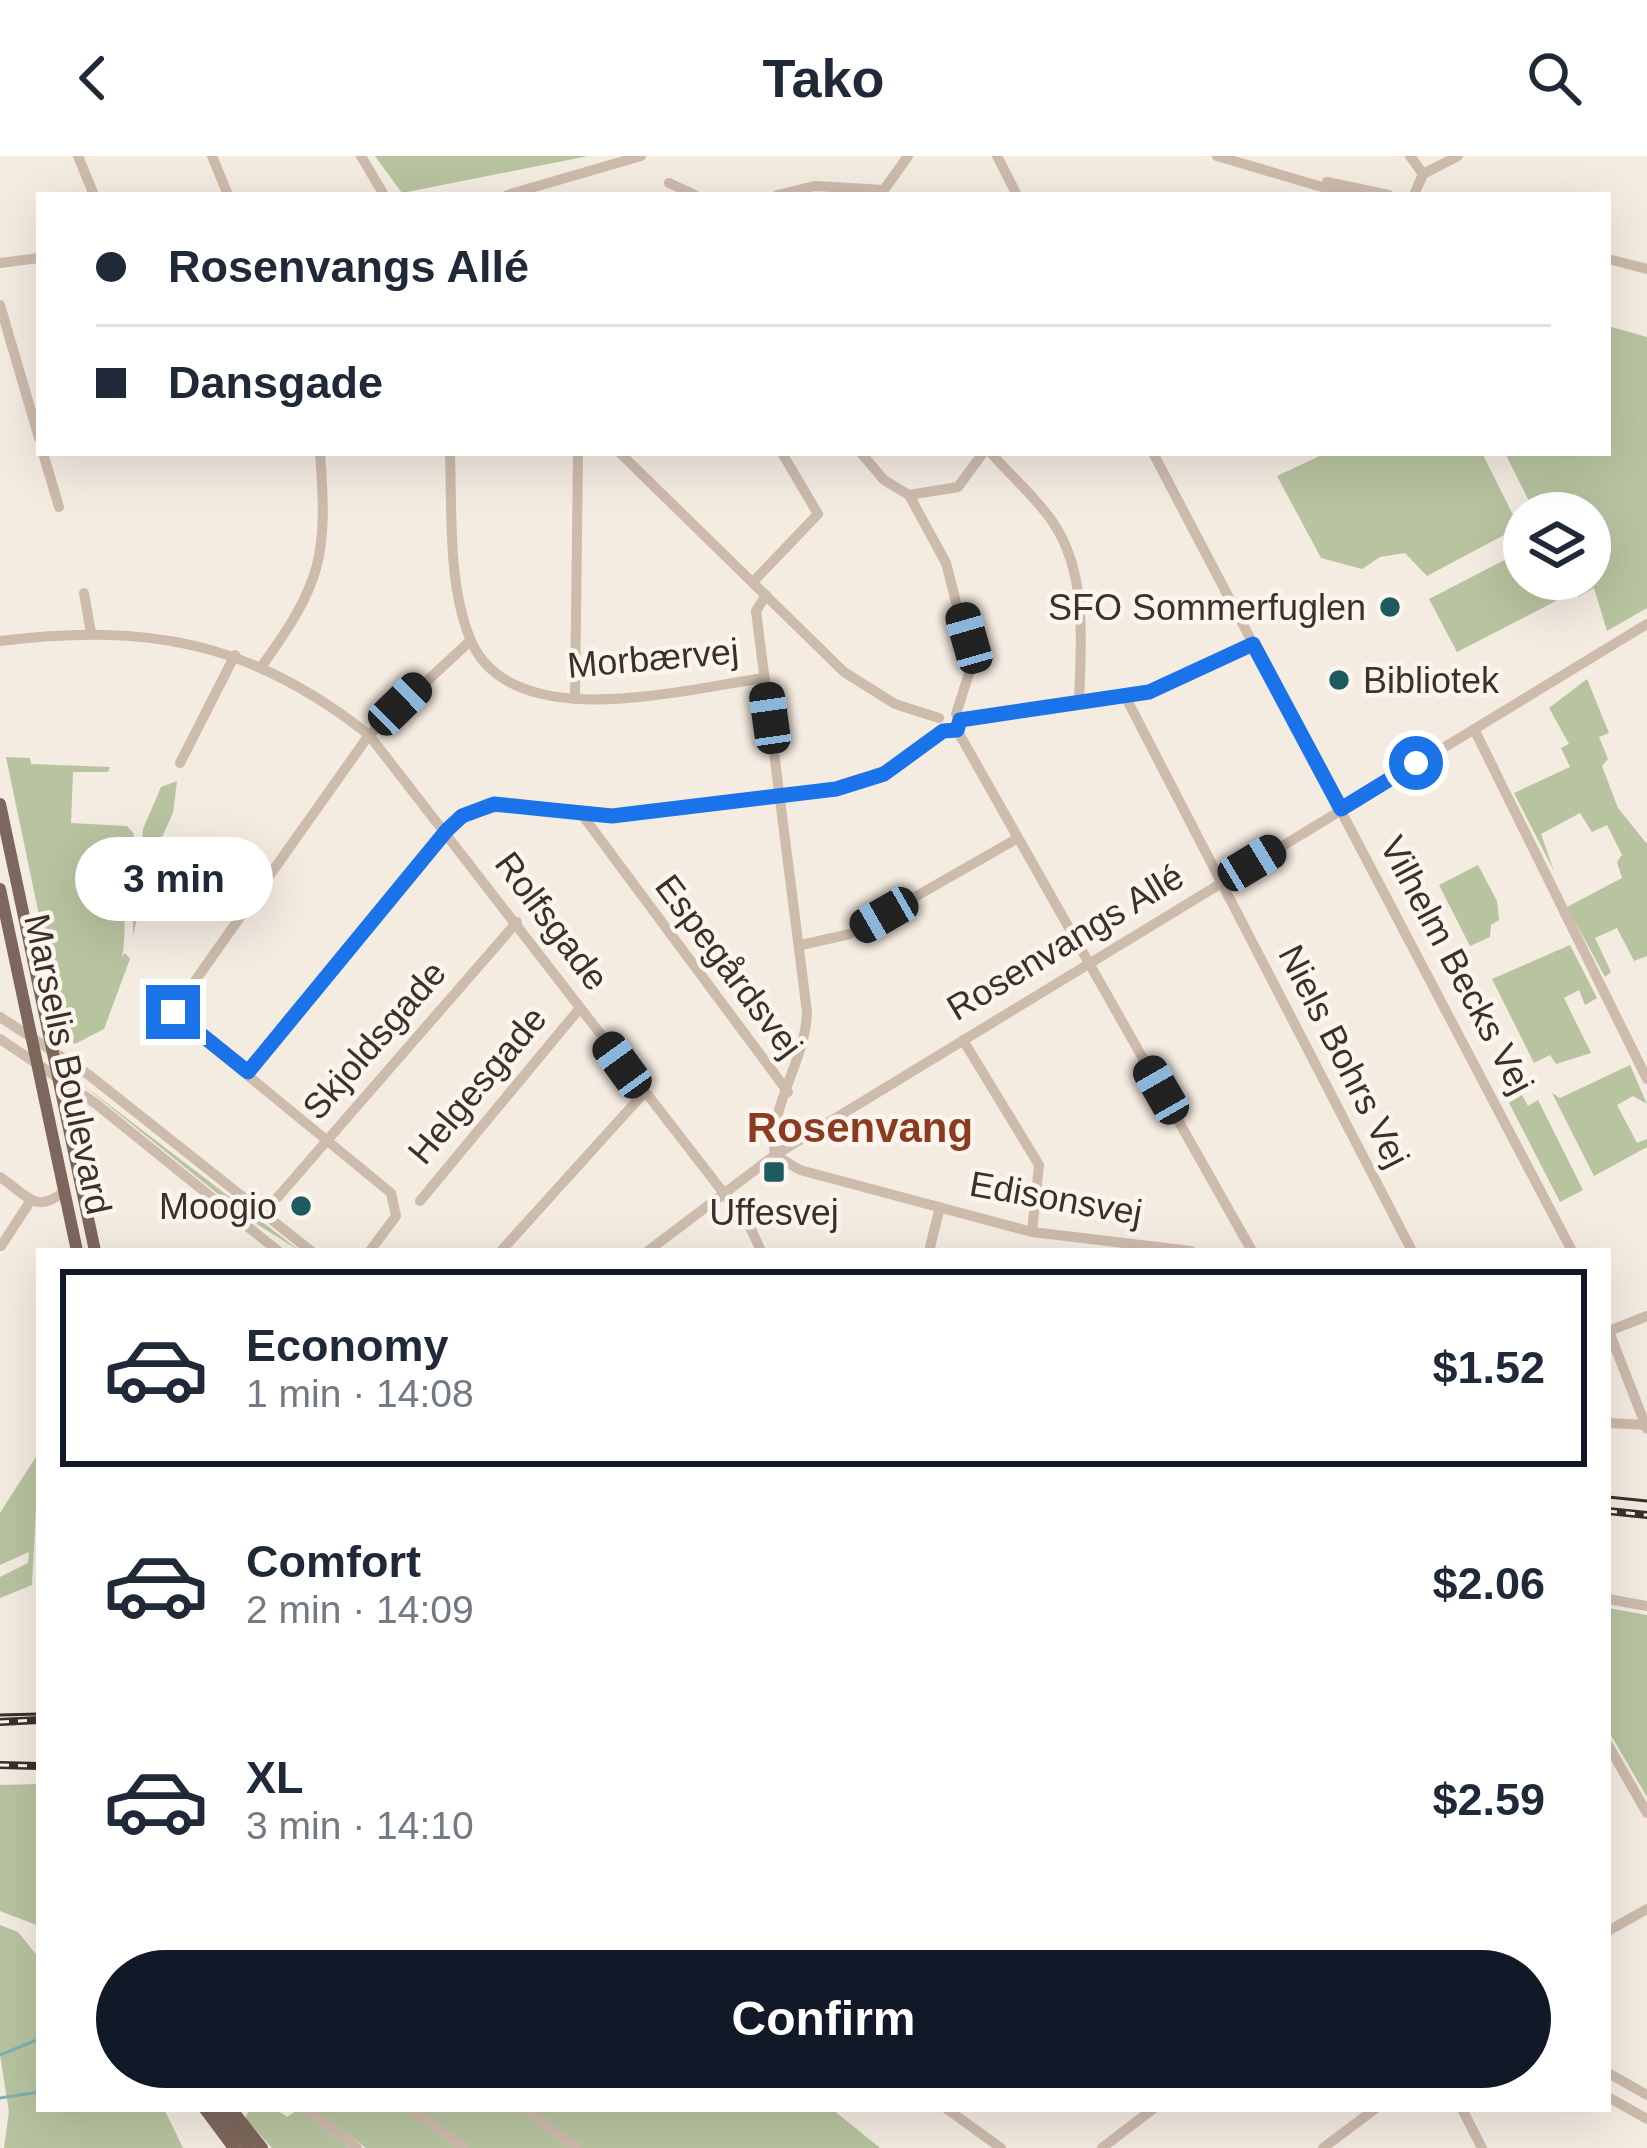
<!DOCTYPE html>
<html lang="en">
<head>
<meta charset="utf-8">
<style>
  body { margin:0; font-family:Helvetica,sans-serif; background:#f2f2f3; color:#1f2937; height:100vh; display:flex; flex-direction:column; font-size:45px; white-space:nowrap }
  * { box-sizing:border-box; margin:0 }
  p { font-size:39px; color:#747a83 }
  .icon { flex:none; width:66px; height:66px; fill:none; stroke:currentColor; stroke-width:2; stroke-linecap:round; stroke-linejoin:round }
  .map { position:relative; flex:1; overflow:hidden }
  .sheet { position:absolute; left:36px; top:1092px; width:1575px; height:864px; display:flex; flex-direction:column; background:#fff; border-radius:0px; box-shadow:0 12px 48px #0002 }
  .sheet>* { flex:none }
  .top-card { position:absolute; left:36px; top:36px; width:1575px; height:264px; border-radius:0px; box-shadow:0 12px 48px #0002; display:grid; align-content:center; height:264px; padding:0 60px; background:#fff }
  .tools { position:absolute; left:1503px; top:336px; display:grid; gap:24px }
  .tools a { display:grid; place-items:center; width:108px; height:108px; border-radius:50%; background:#fff; box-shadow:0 12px 48px #0002; font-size:60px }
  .end { position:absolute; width:54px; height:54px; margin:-27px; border:15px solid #1a73e8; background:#fff; box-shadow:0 0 0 6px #fff }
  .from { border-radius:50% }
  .bubble { position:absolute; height:84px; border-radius:42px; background:#fff; box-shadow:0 12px 48px #0002; font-size:39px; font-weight:700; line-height:84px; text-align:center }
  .car { position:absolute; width:36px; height:72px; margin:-36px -18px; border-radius:15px; box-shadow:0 0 9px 3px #0007; background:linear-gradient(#222 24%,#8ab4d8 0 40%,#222 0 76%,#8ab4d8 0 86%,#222 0) }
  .top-card b { display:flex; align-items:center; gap:42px; height:114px; font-size:45px }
  .top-card b+b { border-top:3px solid #e0e1e3 }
  .top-card i { width:30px; height:30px; background:#1f2937 }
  ul { padding:21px 0 0; list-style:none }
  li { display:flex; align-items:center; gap:36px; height:198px; margin:0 24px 18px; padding:0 36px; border:6px solid transparent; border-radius:0px }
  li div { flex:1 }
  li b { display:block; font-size:45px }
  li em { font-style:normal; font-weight:700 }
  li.current { border-color:#111827 }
  li>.icon { width:108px; height:108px; stroke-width:1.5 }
  .primary-button { display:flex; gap:24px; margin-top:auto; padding:24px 60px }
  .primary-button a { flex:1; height:138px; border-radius:72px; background:#111827; color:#fff; font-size:48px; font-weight:700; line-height:138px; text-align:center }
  header { display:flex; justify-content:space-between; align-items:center; height:156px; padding:0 60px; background:#fff; font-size:54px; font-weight:700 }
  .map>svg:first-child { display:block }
</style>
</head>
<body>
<header><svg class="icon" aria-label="back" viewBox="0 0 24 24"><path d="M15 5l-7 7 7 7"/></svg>Tako<svg class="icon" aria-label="search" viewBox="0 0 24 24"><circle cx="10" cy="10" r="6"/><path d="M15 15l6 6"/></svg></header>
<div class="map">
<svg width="1647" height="1992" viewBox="0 0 1647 1992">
  <rect width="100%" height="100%" fill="#f4ebe1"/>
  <g fill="#b8c4a0">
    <path d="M375 0H588L402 37Z"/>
    <path d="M1608 170 1647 181V452L1607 475 1594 432 1578 441 1569 423H1590V357H1535L1505 297H1608Z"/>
    <path d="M1326 297H1482L1519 371 1427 420 1405 397 1380 401 1362 413 1321 402 1277 320Z"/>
    <path d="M1524 394V423H1546L1556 445 1457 496 1429 443Z"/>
    <path d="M1587 523 1609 577 1599 581 1608 603 1602 610 1618 652 1647 688V800L1634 805 1617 772 1595 782 1611 816 1605 821 1567 751 1622 722 1617 706 1622 699 1607 669 1592 676 1580 657 1541 678 1554 715 1514 637 1570 611 1561 592 1569 588 1549 552Z"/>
    <path d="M6 601 30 602 31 608 110 611 108 616H73L71 667 127 670 134 678 131 700 102 711 140 707 143 673 161 631 177 625 173 657 156 694 155 727 139 754 133 780V732L128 730C122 750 127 777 122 801L125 797 130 803 104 873 75 888 64 879Z"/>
    <path d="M1478 709 1497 745 1499 764 1491 769 1490 781 1470 790 1439 729Z"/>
    <path d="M1570 789 1597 842 1585 849 1579 834 1564 842 1591 897 1556 908 1550 899 1534 907 1492 823Z"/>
    <path d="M1630 909 1647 948 1633 940 1617 949 1637 987 1647 983V991L1594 1020 1552 937 1560 942Z"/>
    <path d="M78 925 300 1095 249 1063Z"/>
    <path d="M1522 939 1528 950 1538 944 1583 1034 1560 1046 1509 947Z"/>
    <path d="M39 1296 32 1429 0 1442V1421L28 1407 29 1396 0 1409V1357Z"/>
    <path d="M1608 1452 1647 1459V1641L1608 1574Z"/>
    <path d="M39 1628V1770L0 1755V1629Z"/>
    <path d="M0 1769 18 1776 39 1802V1953H164L183 1992H4L9 1956 0 1898Z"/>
    <path d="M250 1953H275L287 1961 299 1953 349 1992H272L245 1962Z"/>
    <path d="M314 1953H832L880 1992H366Z"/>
  </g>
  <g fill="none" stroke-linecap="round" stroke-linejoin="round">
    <g stroke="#7fb0b2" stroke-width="3">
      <path d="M0 1899 39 1883"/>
      <path d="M0 1942 39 1936"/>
    </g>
    <g stroke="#cdbbac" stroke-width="10">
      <path d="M78 0 94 39"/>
      <path d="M212 0 228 39"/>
      <path d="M361 0 384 39"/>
      <path d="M997 0 1017 39"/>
      <path d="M1217 0 1349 39"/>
      <path d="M1410 0 1423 18"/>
      <path d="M1327 26 1389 39"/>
      <path d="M669 27 695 39"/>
      <path d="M507 39 641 0"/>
      <path d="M777 39 815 30 884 34 908 0"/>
      <path d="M1414 39 1423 18 1458 0"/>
      <path d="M1608 103 1647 113"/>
      <path d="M0 107 39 102"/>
      <path d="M0 149 39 282"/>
      <path d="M43 297 59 351"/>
      <path d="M450 297C452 355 448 426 469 480 507 582 683 533 765 522"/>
      <path d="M620 297 844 516 895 548 939 562"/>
      <path d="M861 297 884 324 909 339 946 407 972 508 956 558"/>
      <path d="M991 297C1010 319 1038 343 1054 368 1088 420 1081 488 1079 546"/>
      <path d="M1153 297 1572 1095"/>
      <path d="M909 339 958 331 983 297"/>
      <path d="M753 426 818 358 782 297"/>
      <path d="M84 437 91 477"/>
      <path d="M766 439 756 455 807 856C806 904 767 953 775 999L800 1014 1032 1076 1191 1095"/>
      <path d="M0 485C147 467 251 485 369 579L750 1071 761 1095"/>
      <path d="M261 511C322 427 328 400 320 297"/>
      <path d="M1125 540 1412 1095"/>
      <path d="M575 543 578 297"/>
      <path d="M960 564 1149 536 1253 487"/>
      <path d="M1474 573 1647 923"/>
      <path d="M957 574 1252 1095"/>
      <path d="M180 607 235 499"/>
      <path d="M583 660 788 936"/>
      <path d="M801 789 850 778 1018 682"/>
      <path d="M163 850 391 1037 396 1060 370 1095"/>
      <path d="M173 856 369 579 470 485"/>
      <path d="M0 861 89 919 311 1095"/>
      <path d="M0 883 95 947 278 1095"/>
      <path d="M963 884 1039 1009 1032 1076"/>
      <path d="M248 916 462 660 513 647 612 660 836 633 902 608 943 575"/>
      <path d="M0 1021C26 1038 36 1060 64 1035"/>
      <path d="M277 1042 517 766"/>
      <path d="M420 1045 580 852"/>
      <path d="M1 1090 31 1044"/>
      <path d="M501 1095 643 938"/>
      <path d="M648 1095 775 999 1647 468"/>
      <path d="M929 1095 940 1051"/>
      <path d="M1608 1173 1647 1273"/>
      <path d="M1609 1175 1647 1160"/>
      <path d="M1608 1267 1647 1269"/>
      <path d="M1608 1443 1647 1450"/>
      <path d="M1608 1589 1647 1657"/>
      <path d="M1608 1775 1647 1753"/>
      <path d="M1608 1917 1647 1939"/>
      <path d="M1608 1941 1647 1963"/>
      <path d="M307 1953 357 1992"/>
      <path d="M412 1953 464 1992"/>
      <path d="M525 1953 577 1992"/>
      <path d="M947 1953 1001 1992"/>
      <path d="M1462 1953 1482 1992"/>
      <path d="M1102 1992 1153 1953"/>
      <path d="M1323 1992 1375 1953"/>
    </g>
    <g stroke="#7d675c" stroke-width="12">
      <path d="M0 648 95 1095"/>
      <path d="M0 733 77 1095"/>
      <path d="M205 1953 234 1992"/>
      <path d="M218 1953 248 1992"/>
      <path d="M231 1953 262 1992"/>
    </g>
    <g stroke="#3b302b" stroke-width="3">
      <path d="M1608 1341 1647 1345"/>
      <path d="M0 1559 39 1558"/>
    </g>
    <defs>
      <g id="rail">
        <path d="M1608 1355 1647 1359"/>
        <path d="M0 1566 39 1564"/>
        <path d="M0 1609 39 1610"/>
      </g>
    </defs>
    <use href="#rail" stroke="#3b302b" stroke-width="8"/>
    <use href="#rail" stroke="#fbf5ee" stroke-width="3" stroke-dasharray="9" stroke-linecap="butt"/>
  </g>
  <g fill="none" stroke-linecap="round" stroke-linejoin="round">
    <path stroke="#1a73e8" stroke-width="15" d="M173 856 248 916 447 674 462 660 494 648 612 660 836 633 884 618 943 575 957 574 960 564 1149 536 1253 488 1341 653 1416 607"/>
  </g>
  <g fill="#1f5a5e" stroke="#fbf5ee" stroke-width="4.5">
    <circle cx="1390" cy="451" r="12"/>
    <circle cx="1339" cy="524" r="12"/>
    <rect x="762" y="1004" width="24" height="24" rx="6"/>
    <circle cx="301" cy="1050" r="12"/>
  </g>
  <g text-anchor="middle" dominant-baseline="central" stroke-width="9" stroke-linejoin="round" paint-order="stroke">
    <g font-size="36" fill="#3b302b" stroke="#fbf5ee" text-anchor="end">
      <text x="1366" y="451">SFO Sommerfuglen</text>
      <text x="1363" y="524" text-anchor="start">Bibliotek</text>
      <text x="277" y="1050">Moogio</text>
      <text x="774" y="1056" text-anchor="middle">Uffesvej</text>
    </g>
    <g font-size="36" fill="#3b302b" stroke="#fbf5ee">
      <text transform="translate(653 502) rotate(-5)">Morbærvej</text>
      <text transform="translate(552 765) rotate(53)">Rolfsgade</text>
      <text transform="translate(1065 786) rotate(-31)">Rosenvangs Allé</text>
      <text transform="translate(1457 809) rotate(62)">Vilhelm Becks Vej</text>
      <text transform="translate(729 810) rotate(53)">Espegårdsvej</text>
      <text transform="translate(374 884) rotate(-49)">Skjoldsgade</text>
      <text transform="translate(1344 900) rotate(63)">Niels Bohrs Vej</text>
      <text transform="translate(68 908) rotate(78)">Marselis Boulevard</text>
      <text transform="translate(477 929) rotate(-50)">Helgesgade</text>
      <text transform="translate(1056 1042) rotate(10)">Edisonsvej</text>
    </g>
    <g font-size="42" font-weight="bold" fill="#8c3b22" stroke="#fbf5ee">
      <text x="860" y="971">Rosenvang</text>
    </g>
  </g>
</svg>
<div class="tools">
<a><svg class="icon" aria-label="layers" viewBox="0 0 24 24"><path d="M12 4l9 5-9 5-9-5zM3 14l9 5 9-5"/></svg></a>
</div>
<i class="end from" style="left:1416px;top:607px"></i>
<i class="end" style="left:173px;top:856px"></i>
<div class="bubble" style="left:75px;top:681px;width:198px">3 min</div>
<i class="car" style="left:969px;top:482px;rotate:344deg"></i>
<i class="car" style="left:400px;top:548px;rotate:46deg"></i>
<i class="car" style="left:770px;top:562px;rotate:352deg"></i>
<i class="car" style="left:1252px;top:707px;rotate:59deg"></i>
<i class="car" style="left:884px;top:759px;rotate:240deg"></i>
<i class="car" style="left:622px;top:909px;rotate:324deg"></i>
<i class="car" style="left:1161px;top:934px;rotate:330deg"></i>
<div class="top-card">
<b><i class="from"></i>Rosenvangs Allé</b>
<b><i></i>Dansgade</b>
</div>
<section class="sheet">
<ul>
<li class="current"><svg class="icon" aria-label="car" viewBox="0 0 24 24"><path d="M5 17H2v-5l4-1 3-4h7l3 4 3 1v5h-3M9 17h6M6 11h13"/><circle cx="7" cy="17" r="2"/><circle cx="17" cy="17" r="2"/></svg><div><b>Economy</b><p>1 min · 14:08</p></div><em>$1.52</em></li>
<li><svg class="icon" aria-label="car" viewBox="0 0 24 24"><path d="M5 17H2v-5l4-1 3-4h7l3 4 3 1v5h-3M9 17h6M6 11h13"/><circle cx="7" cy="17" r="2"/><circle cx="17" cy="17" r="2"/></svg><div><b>Comfort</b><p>2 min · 14:09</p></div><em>$2.06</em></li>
<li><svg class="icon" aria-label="car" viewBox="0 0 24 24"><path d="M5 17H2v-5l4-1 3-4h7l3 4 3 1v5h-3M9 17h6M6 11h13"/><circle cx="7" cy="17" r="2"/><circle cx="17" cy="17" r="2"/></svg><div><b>XL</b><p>3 min · 14:10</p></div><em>$2.59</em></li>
</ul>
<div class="primary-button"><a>Confirm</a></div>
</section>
</div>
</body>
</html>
